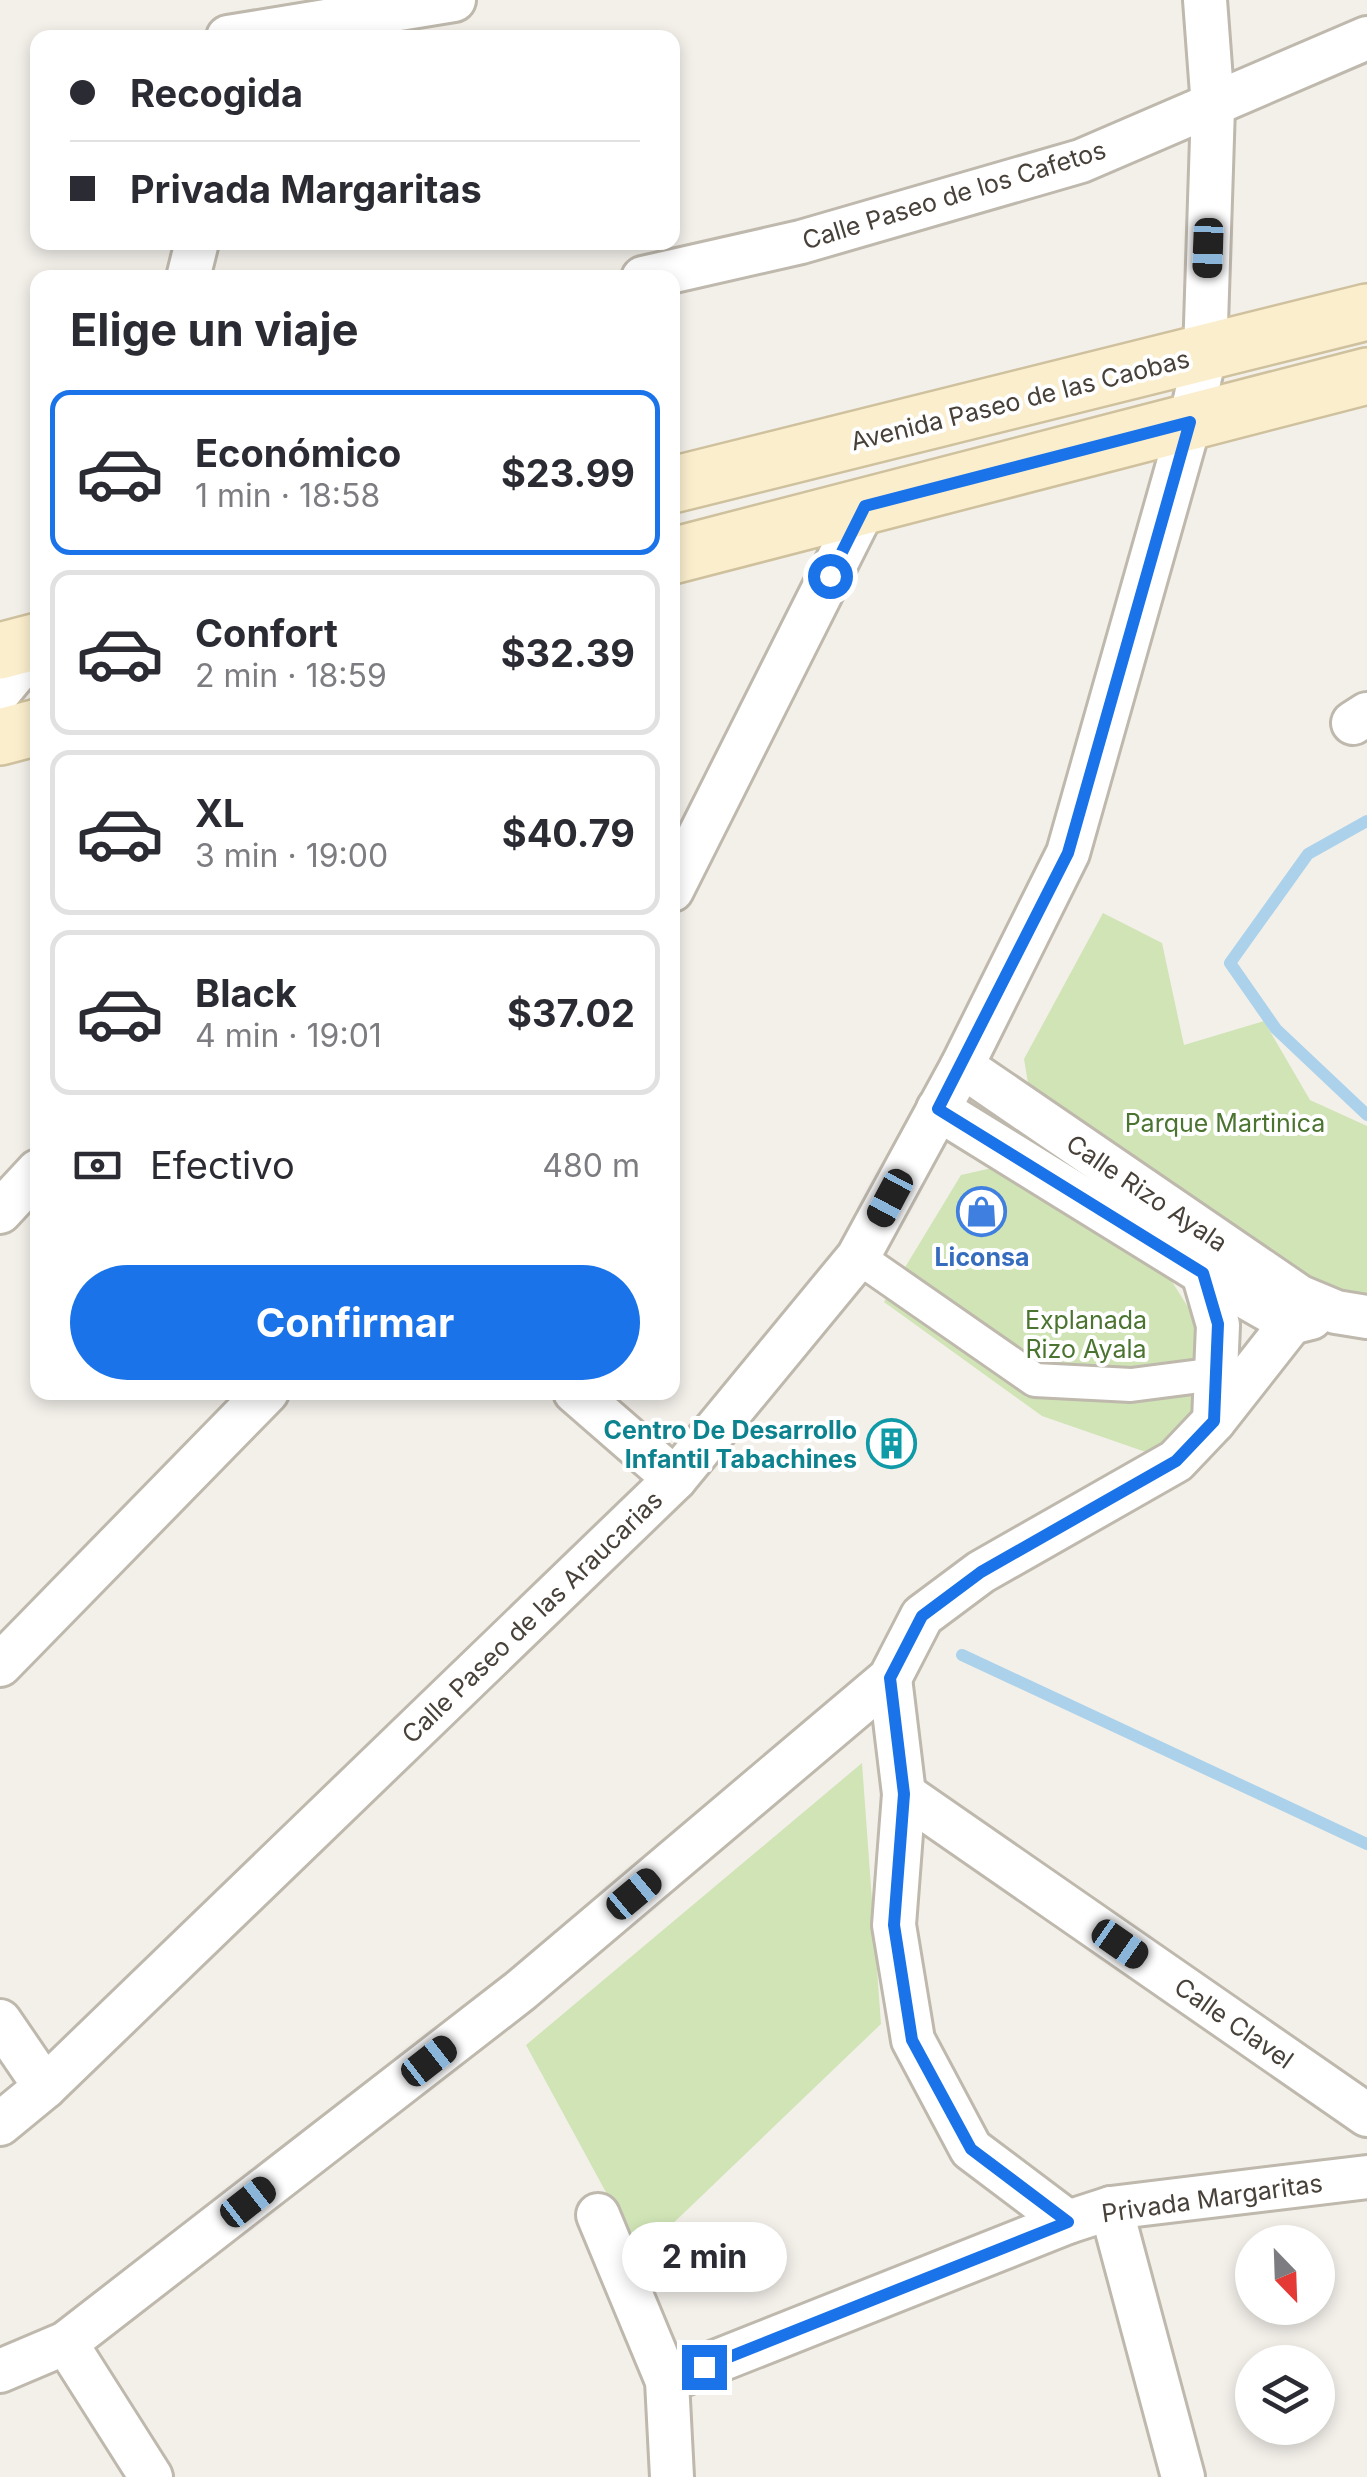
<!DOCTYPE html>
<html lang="es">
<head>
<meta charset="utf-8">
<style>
  body { margin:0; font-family:Inter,sans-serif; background:#f7f7f7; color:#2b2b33; height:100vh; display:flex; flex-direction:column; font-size:38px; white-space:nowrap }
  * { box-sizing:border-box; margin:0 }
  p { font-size:32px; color:#7c7c81 }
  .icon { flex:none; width:55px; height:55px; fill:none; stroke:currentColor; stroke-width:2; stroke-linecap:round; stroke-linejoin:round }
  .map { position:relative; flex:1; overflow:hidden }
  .sheet { position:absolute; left:30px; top:270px; width:650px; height:1130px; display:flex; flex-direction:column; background:#fff; border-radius:20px; box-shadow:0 5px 15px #0003 }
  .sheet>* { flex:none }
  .banner { position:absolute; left:30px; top:30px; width:650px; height:220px; border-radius:20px; box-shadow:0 5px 15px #0003; display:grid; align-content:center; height:220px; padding:0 40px; background:#fff }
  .needle { width:65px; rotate:157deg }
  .fabs { position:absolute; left:1235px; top:2225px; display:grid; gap:20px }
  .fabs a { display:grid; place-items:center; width:100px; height:100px; border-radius:50%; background:#fff; box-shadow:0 5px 15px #0003; font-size:50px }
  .end { position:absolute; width:45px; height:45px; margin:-22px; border:12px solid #1a73e8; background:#fff; box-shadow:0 0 0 5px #fff }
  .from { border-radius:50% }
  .bubble { position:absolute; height:70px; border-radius:35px; background:#fff; box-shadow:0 5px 15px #0003; font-size:32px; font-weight:700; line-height:70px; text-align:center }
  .car { position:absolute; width:30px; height:60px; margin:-30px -15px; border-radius:12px; box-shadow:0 0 8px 2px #0007; background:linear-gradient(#222 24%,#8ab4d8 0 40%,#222 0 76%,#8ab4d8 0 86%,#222 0) }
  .banner b { display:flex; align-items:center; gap:35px; height:95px; font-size:38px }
  .banner b+b { border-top:2px solid #e1e1e2 }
  .banner i { width:25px; height:25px; background:#2b2b33 }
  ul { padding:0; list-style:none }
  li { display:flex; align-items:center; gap:30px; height:165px; margin:0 20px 15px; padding:0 20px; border:5px solid #e1e1e2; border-radius:20px }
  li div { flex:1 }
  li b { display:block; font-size:38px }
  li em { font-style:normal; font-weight:700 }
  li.active { border-color:#1a73e8 }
  li>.icon { width:90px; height:90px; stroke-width:1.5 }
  h2 { padding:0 40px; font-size:45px; line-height:120px }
  .pay { display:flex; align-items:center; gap:25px; height:110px; padding:0 40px; font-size:38px }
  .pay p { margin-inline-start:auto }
  .primary-button { display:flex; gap:20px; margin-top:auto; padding:20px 40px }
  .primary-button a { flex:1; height:115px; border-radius:60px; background:#1a73e8; color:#fff; font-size:40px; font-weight:700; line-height:115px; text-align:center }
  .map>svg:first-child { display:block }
</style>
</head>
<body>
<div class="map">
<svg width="1367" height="2477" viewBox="0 0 1367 2477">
  <rect width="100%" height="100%" fill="#f3f0ea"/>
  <g fill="#d0e4b6">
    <path d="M1103 913 1162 943 1184 1045 1264 1021 1310 1100 1367 1126V1305L1345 1300 1030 1095 1024 1059Z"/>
    <path d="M992 1168 1171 1280 1198 1323 1195 1413 1163 1458 1042 1416 884 1302 961 1175Z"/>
    <path d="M862 1763 881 2024 640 2255 526 2045Z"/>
  </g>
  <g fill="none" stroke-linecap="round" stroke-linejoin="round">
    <g stroke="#acd2eb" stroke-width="12">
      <path d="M1367 821 1308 854 1230 963 1276 1029 1367 1115"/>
      <path d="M962 1655 1367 1844"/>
    </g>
    <defs>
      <path id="pedestrian" d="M858 1257 1035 1380 1131 1385 1216 1374"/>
      <g id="minor">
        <path d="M228 37 454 0"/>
        <path d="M188 278 197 242"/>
        <path d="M643 278 801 242 1081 161 1367 38"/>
        <path d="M0 691 38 645"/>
        <path d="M1353 723 1367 714"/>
        <path d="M672 890 865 506"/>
        <path d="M962 1066 1300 1297 1336 1312 1367 1317"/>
        <path d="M938 1109 1203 1273 1291 1323 1311 1318"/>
        <path d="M0 1212 38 1171"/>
        <path d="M1203 1273 1218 1325 1214 1421"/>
        <path d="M575 1392 675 1479"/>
        <path d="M0 1665 267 1392"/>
        <path d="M890 1678 904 1794 894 1925 913 2040 971 2149 1068 2222"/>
        <path d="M904 1794 1367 2115"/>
        <path d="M0 2021 45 2087"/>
        <path d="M0 2124 45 2087 675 1479 858 1257 962 1066 1068 853 1190 422 1205 355 1213 107 1205 0"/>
        <path d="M1111 2208 1183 2477"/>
        <path d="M598 2215 667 2381 672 2477"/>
        <path d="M66 2343 151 2477"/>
        <path d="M0 2371 66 2343 520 1991 890 1678 922 1616 981 1572 1176 1461 1214 1421 1291 1323 1300 1297"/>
        <path d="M667 2381 1068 2222 1111 2208 1367 2177"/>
      </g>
      <g id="secondary">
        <path d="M672 485 1367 312"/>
        <path d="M672 556 1367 376"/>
        <path d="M0 651 38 641"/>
        <path d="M0 737 38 727"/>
      </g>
    </defs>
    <use href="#pedestrian" stroke="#beb8ad" stroke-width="38"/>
    <use href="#minor" stroke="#beb8ad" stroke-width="48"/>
    <use href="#secondary" stroke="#cfc19d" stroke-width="60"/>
    <use href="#pedestrian" stroke="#fff" stroke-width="32"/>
    <use href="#minor" stroke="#fff" stroke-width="42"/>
    <use href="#secondary" stroke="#faeecd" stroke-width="55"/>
  </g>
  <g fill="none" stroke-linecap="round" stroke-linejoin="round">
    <path stroke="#1a73e8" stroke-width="12" d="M704 2367 1068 2222 971 2149 912 2040 894 1925 904 1794 890 1678 922 1616 981 1572 1176 1461 1214 1421 1218 1324 1203 1273 938 1109 1068 853 1190 422 865 506 830 576"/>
  </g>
  <defs>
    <symbol id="shop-ring" viewBox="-11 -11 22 22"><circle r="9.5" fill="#fff" stroke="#3f7fe0" stroke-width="1.5"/><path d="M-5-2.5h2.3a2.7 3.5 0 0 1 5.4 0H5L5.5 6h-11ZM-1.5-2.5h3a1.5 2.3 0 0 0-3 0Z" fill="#3f7fe0"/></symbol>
    <symbol id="building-ring" viewBox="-11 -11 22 22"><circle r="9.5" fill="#fff" stroke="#0f9aa8" stroke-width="1.5"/><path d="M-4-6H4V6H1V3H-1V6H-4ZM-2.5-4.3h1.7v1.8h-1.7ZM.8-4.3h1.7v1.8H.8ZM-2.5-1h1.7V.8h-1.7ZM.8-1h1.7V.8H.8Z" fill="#0f9aa8"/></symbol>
  </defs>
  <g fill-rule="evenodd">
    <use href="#shop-ring" x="954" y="1184" width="55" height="55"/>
    <use href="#building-ring" x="864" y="1416" width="55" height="55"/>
  </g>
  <g text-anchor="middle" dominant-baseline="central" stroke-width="8" stroke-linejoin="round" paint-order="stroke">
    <g font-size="25" fill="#474139" stroke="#fff">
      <text transform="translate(954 195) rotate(-17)">Calle Paseo de los Cafetos</text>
      <text transform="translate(1020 400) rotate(-14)">Avenida Paseo de las Caobas</text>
      <text transform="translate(1147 1193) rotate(34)">Calle Rizo Ayala</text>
      <text transform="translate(532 1617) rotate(-44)">Calle Paseo de las Araucarias</text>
      <text transform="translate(1234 2023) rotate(35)">Calle Clavel</text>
      <text transform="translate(1212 2198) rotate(-8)">Privada Margaritas</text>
    </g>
    <g font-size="25" fill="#4b7430" stroke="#fff">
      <text x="1225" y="1123">Parque Martinica</text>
      <text x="1086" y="1320">Explanada<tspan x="1086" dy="29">Rizo Ayala</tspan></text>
    </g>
    <g font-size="25" font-weight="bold" fill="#366cbe" stroke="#fff">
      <text x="982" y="1257">Liconsa</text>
    </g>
    <g font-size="25" font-weight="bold" fill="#0d838f" stroke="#fff" text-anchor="end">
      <text x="857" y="1430">Centro De Desarrollo<tspan x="857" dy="29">Infantil Tabachines</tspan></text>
    </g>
  </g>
</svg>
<div class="fabs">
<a><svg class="needle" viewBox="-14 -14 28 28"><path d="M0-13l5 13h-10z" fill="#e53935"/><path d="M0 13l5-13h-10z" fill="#7c7c81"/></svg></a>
<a><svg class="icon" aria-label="layers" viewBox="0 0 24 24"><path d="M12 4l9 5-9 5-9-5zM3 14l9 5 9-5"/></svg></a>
</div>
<i class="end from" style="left:830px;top:576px"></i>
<i class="end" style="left:704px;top:2367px"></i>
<div class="bubble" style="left:622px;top:2222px;width:165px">2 min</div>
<i class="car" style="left:1208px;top:248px;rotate:182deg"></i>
<i class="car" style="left:890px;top:1198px;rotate:208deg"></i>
<i class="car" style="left:634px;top:1894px;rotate:50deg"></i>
<i class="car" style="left:1120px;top:1944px;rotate:125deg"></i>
<i class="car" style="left:429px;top:2061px;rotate:52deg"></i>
<i class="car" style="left:248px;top:2202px;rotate:52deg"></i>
<div class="banner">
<b><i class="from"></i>Recogida</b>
<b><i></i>Privada Margaritas</b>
</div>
<section class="sheet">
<h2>Elige un viaje</h2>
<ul>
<li class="active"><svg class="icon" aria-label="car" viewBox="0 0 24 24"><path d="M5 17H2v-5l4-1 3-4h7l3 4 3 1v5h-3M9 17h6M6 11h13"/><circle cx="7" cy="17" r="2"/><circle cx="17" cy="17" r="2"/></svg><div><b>Económico</b><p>1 min · 18:58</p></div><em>$23.99</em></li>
<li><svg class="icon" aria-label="car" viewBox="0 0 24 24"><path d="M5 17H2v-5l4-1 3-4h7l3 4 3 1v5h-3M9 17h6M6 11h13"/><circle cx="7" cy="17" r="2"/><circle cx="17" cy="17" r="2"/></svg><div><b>Confort</b><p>2 min · 18:59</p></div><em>$32.39</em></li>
<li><svg class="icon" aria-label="car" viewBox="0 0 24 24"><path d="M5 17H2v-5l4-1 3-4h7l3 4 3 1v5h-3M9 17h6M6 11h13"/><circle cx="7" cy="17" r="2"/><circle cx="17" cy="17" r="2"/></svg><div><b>XL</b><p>3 min · 19:00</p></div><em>$40.79</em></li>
<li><svg class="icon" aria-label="car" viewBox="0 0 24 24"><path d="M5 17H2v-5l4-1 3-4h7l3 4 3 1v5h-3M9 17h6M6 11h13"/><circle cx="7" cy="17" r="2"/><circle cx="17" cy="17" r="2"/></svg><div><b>Black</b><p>4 min · 19:01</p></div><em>$37.02</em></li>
</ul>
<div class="pay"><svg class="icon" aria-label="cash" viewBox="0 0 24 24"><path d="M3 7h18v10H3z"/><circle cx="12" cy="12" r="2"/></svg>Efectivo<p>480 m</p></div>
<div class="primary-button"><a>Confirmar</a></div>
</section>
</div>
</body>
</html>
